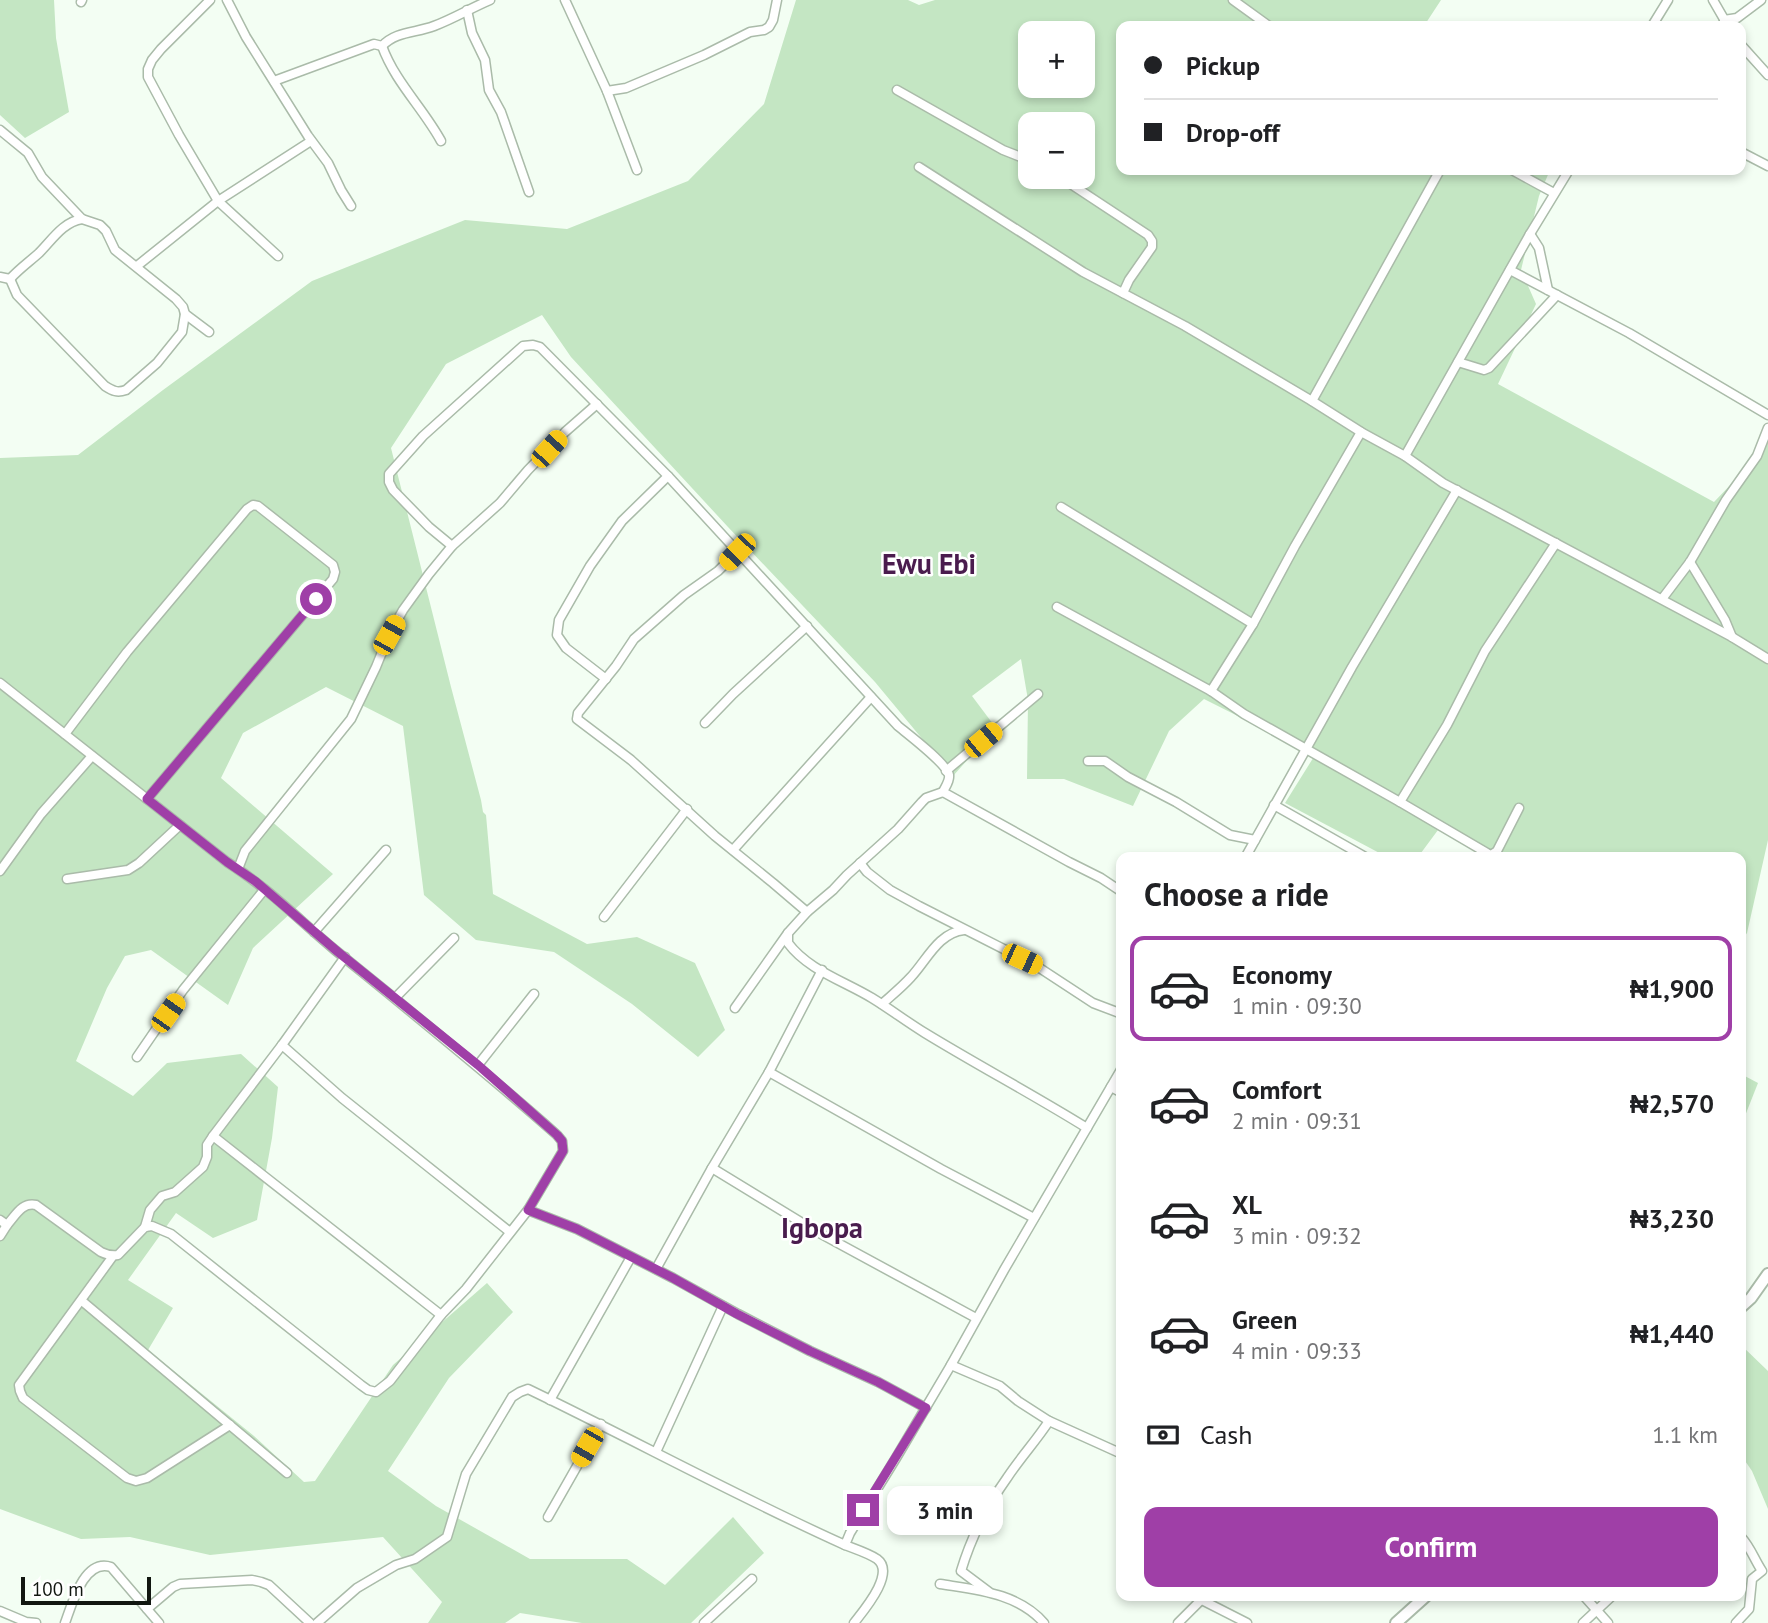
<!DOCTYPE html>
<html lang="en">
<head>
<meta charset="utf-8">
<style>
  body { margin:0; font-family:"PT Sans",sans-serif; background:#f6f6f6; color:#202124; height:100vh; display:flex; flex-direction:column; font-size:26px; white-space:nowrap }
  * { box-sizing:border-box; margin:0 }
  p { font-size:23px; color:#757577 }
  .icon { flex:none; width:38px; height:38px; fill:none; stroke:currentColor; stroke-width:2; stroke-linecap:round; stroke-linejoin:round }
  .map { position:relative; flex:1; overflow:hidden }
  .panel { position:absolute; left:1116px; top:852px; width:630px; height:749px; display:flex; flex-direction:column; background:#fff; border-radius:14px; box-shadow:0 4px 10px #0003 }
  .panel>* { flex:none }
  .banner { position:absolute; left:1116px; top:21px; width:630px; height:154px; border-radius:14px; box-shadow:0 4px 10px #0003; display:grid; align-content:center; height:154px; padding:0 28px; background:#fff }
  .controls { position:absolute; left:1018px; top:21px; display:grid; gap:14px }
  .controls a { display:grid; place-items:center; width:77px; height:77px; border-radius:14px; background:#fff; box-shadow:0 4px 10px #0003; font-size:35px }
  .scale { position:absolute; left:21px; bottom:18px; width:130px; box-sizing:border-box; padding-left:7px; border:4px solid #111610; border-top:0; font-size:19px; line-height:24px; white-space:nowrap; color:#111610; -webkit-text-stroke:5px #fff; paint-order:stroke }
  .end { position:absolute; width:32px; height:32px; margin:-16px; border:9px solid #9f3fa7; background:#fff; box-shadow:0 0 0 4px #fff }
  .from { border-radius:50% }
  .bubble { position:absolute; height:49px; border-radius:14px; background:#fff; box-shadow:0 4px 10px #0003; font-size:23px; font-weight:600; line-height:49px; text-align:center }
  .car { position:absolute; width:21px; height:42px; margin:-21px -10px; border-radius:9px; box-shadow:0 0 5px 2px #0007; background:linear-gradient(#f5c518 24%,#345 0 40%,#f5c518 0 76%,#345 0 86%,#f5c518 0) }
  .banner b { display:flex; align-items:center; gap:24px; height:66px; font-size:26px }
  .banner b+b { border-top:2px solid #e0e0e0 }
  .banner i { width:18px; height:18px; background:#202124 }
  ul { padding:0; list-style:none }
  li { display:flex; align-items:center; gap:21px; height:105px; margin:0 14px 10px; padding:0 14px; border:4px solid transparent; border-radius:14px }
  li div { flex:1 }
  li b { display:block; font-size:26px }
  li em { font-style:normal; font-weight:600 }
  li.selected { border-color:#9f3fa7 }
  li>.icon { width:63px; height:63px; stroke-width:1.5 }
  h2 { padding:0 28px; font-size:32px; line-height:84px }
  .pay { display:flex; align-items:center; gap:18px; height:77px; padding:0 28px; font-size:26px }
  .pay p { margin-inline-start:auto }
  .primary-button { display:flex; gap:14px; margin-top:auto; padding:14px 28px }
  .primary-button a { flex:1; height:80px; border-radius:14px; background:#9f3fa7; color:#fff; font-size:28px; font-weight:600; line-height:80px; text-align:center }
  .map>svg:first-child { display:block }
</style>
</head>
<body>
<div class="map">
<svg width="1768" height="1623" viewBox="0 0 1768 1623">
  <rect width="100%" height="100%" fill="#f3fef3"/>
  <g fill="#c4e6c3" fill-rule="evenodd">
    <path d="M0 0H54L56 38 69 112 25 138 0 115Z"/>
    <path d="M796 0H908L919 5 935 0H1441L1424 26H1122V170H1550L1539 196 1521 270 1536 304 1498 384 1714 502 1757 457 1768 437V840L1747 933 1741 941V858L1488 857 1438 830 1418 857H1387L1285 803 1315 755 1204 699 1169 731 1133 806 1064 779H1027L1028 700 1021 659 972 696 996 728 953 776 875 682 728 527 571 357 542 315 446 364 391 448 451 687 481 800 483 812 486 815 493 894 587 944 637 937 695 963 725 1030 698 1057 632 1004 554 952 476 940 424 895 403 726 326 687 243 733 221 778 333 874 253 948 228 1005 151 950 125 956 107 988 76 1061 133 1096 167 1063 241 1054 278 1087 272 1138 257 1220 213 1238 176 1213 128 1280 173 1308 148 1350 254 1436 304 1482 315 1481 393 1365 487 1283 513 1312 449 1378 388 1471 436 1506 530 1559H627L665 1585 733 1517 764 1553 691 1623H582L520 1613 505 1623H428L442 1602 383 1537 210 1555 130 1537 81 1539 0 1509V458L78 455 163 390 312 281 465 220 567 229 688 181 764 104ZM1031 33H1083V86H1031ZM1031 124H1083V177H1031Z"/>
    <path d="M1741 1074 1758 1083 1741 1126Z"/>
    <path d="M1741 1345 1768 1371V1509L1752 1471 1741 1455Z"/>
  </g>
  <g fill="none" stroke-linecap="round" stroke-linejoin="round">
    <defs>
      <g id="street">
        <path d="M210 0 161 49 152 60 148 69V77L179 135 218 201 278 256"/>
        <path d="M227 0 246 37 308 136 328 163 341 190 351 206"/>
        <path d="M565 0 607 91 637 170"/>
        <path d="M1233 0 1269 26"/>
        <path d="M1713 0 1728 26"/>
        <path d="M81 2 82 0"/>
        <path d="M467 10 472 33 485 60 489 90 501 112 529 192"/>
        <path d="M1724 20 1737 18 1761 0"/>
        <path d="M1652 26 1668 0"/>
        <path d="M1741 45 1768 75"/>
        <path d="M382 46C396 31 416 33 434 26 453 19 471 8 490 0"/>
        <path d="M382 46C395 82 423 108 441 141"/>
        <path d="M274 81 374 44 382 46"/>
        <path d="M897 90 1003 150 1031 161"/>
        <path d="M607 91 626 88 704 55 750 32 764 30 769 27 773 20 777 0"/>
        <path d="M0 130 28 153 42 177 82 219 100 225 106 231 115 250 176 299 183 307 185 314 209 332"/>
        <path d="M1741 152 1768 166"/>
        <path d="M919 167 1083 272 1185 326 1312 401 1361 432 1405 456 1443 483 1732 637 1768 659"/>
        <path d="M1512 170 1554 193"/>
        <path d="M1060 177 1148 235 1152 241V247L1129 280 1123 293"/>
        <path d="M1530 234 1539 248 1548 290"/>
        <path d="M137 266 218 201 311 141"/>
        <path d="M1510 270 1629 333 1768 415"/>
        <path d="M0 277 10 279"/>
        <path d="M10 279 17 295 105 386C113 391 117 393 126 390L157 363 182 332 185 314"/>
        <path d="M10 279C19 269 29 262 39 253 52 240 63 222 82 219"/>
        <path d="M1458 362 1484 370 1489 368 1557 295"/>
        <path d="M1312 401 1440 170"/>
        <path d="M1405 456 1530 234 1569 170"/>
        <path d="M1061 507 1253 624 1211 691"/>
        <path d="M452 546 429 527 393 490 389 482V474L423 436 523 346 533 345 540 347 668 476 898 726C909 735 946 763 949 775 950 781 945 787 943 792L1069 862 1101 878 1122 892"/>
        <path d="M737 552 718 571 684 595 634 639 616 666 578 713 577 719 631 760 715 836 773 883 807 912"/>
        <path d="M1690 562 1725 620 1732 637"/>
        <path d="M1662 599 1690 562 1726 500 1757 456 1768 428"/>
        <path d="M1057 607 1211 691 1244 714 1400 802 1487 853 1491 855 1497 851 1519 808"/>
        <path d="M1253 624 1295 546 1361 432"/>
        <path d="M606 679 566 648 557 635 559 620 590 566 622 521 668 476"/>
        <path d="M0 683 227 862C267 887 299 920 335 950 410 1011 485 1071 557 1135L562 1141 563 1151 528 1210"/>
        <path d="M705 723 733 694 807 626"/>
        <path d="M65 734 127 652 247 509 253 505 258 506 333 565 335 572 333 579 147 799"/>
        <path d="M1088 761H1105L1128 777 1176 802 1230 835 1255 840"/>
        <path d="M946 771 1038 694"/>
        <path d="M943 792 926 798 922 802 898 829 847 875 833 890 807 912 788 933V943C808 970 844 981 872 998 890 1009 907 1022 925 1033 979 1066 1034 1095 1087 1128"/>
        <path d="M1400 802 1447 725 1485 651 1556 543"/>
        <path d="M1274 805 1367 858"/>
        <path d="M733 850 871 697"/>
        <path d="M1245 858 1352 667 1457 490"/>
        <path d="M860 863 867 872 890 890 919 906 1035 965 1093 1003 1122 1014"/>
        <path d="M238 869 245 851 351 719 376 667 389 635 403 610 429 574 452 546 500 503 528 470 565 432 597 404"/>
        <path d="M0 871 41 814 92 756"/>
        <path d="M67 879 128 870 139 863 180 825"/>
        <path d="M604 917 687 809"/>
        <path d="M314 932 386 850"/>
        <path d="M395 998 454 938"/>
        <path d="M882 1004C892 995 902 987 911 977 927 960 938 933 964 930"/>
        <path d="M735 1008 788 933"/>
        <path d="M282 1045 342 1098 510 1232"/>
        <path d="M137 1057 183 990 264 890"/>
        <path d="M478 1065 534 994"/>
        <path d="M769 1072 941 1169 1034 1218"/>
        <path d="M1111 1087 1122 1093"/>
        <path d="M213 1136 441 1315"/>
        <path d="M712 1168 812 1229 976 1318"/>
        <path d="M0 1220 7 1225C16 1215 22 1202 36 1205L101 1252C107 1255 111 1256 118 1255L145 1227 152 1226 171 1234 361 1385 368 1390 376 1392 390 1381 441 1315 466 1289 528 1210 577 1229 673 1278 738 1314 810 1351 878 1382 926 1408"/>
        <path d="M145 1227 150 1210 162 1196 175 1192 203 1167 207 1157V1145L213 1136 282 1045 345 957"/>
        <path d="M0 1236 7 1225"/>
        <path d="M113 1256 19 1385 20 1391 23 1398 127 1478 136 1481 147 1478 230 1425"/>
        <path d="M656 1269 712 1168 769 1072 822 970"/>
        <path d="M82 1301 287 1473"/>
        <path d="M951 1365 1000 1386 1018 1401 1049 1421 1122 1454"/>
        <path d="M550 1400 631 1257"/>
        <path d="M656 1452 723 1306"/>
        <path d="M548 1517 601 1424"/>
        <path d="M940 1584C977 1590 1018 1593 1044 1623"/>
        <path d="M989 1592 961 1571C971 1538 987 1506 1007 1478 1020 1458 1036 1441 1049 1421"/>
        <path d="M1194 1596 1247 1623"/>
        <path d="M1584 1596 1608 1623"/>
        <path d="M147 1609 173 1587 180 1584 252 1580 261 1582 269 1585 310 1623"/>
        <path d="M0 1611 26 1622 36 1623"/>
        <path d="M65 1623C72 1604 84 1558 111 1567L159 1623"/>
        <path d="M317 1623 357 1588 396 1565 415 1559 447 1537 466 1474 512 1397 520 1392 528 1389C634 1440 738 1497 845 1545"/>
        <path d="M704 1623 752 1579"/>
        <path d="M854 1623C864 1610 896 1573 877 1559 868 1553 855 1549 845 1545L850 1533 896 1458 951 1365 1004 1270 1122 1068"/>
        <path d="M1178 1623 1201 1600"/>
        <path d="M1583 1623 1612 1596"/>
        <path d="M1736 1623 1749 1609 1752 1579 1762 1571C1754 1559 1751 1548 1741 1537"/>
      </g>
      <g id="secondary">
        <path d="M1741 1307 1751 1298 1768 1274"/>
        <path d="M1396 1623 1426 1596"/>
      </g>
    </defs>
    <use href="#street" stroke="#aabba9" stroke-width="11"/>
    <use href="#secondary" stroke="#aabba9" stroke-width="14"/>
    <use href="#street" stroke="#fff" stroke-width="8"/>
    <use href="#secondary" stroke="#fff" stroke-width="10"/>
  </g>
  <g fill="none" stroke-linecap="round" stroke-linejoin="round">
    <path stroke="#9f3fa7" stroke-width="9" d="M316 599 147 799 227 862 255 881 338 952 478 1065 557 1135 562 1141 563 1151 528 1210 577 1229 673 1278 737 1314 810 1351 878 1382 926 1408 863 1510"/>
  </g>
  <g text-anchor="middle" dominant-baseline="central" stroke-width="5" stroke-linejoin="round" paint-order="stroke">
    <g font-size="28" font-weight="bold" fill="#4a1c4e" stroke="#fff">
      <text x="929" y="563">Ewu Ebi</text>
      <text x="822" y="1227">Igbopa</text>
    </g>
  </g>
</svg>
<div class="controls">
<a>+</a>
<a>−</a>
</div>
<div class="scale">100 m</div>
<i class="end from" style="left:316px;top:599px"></i>
<i class="end" style="left:863px;top:1510px"></i>
<div class="bubble" style="left:887px;top:1486px;width:116px">3 min</div>
<i class="car" style="left:549px;top:449px;rotate:42deg"></i>
<i class="car" style="left:737px;top:552px;rotate:224deg"></i>
<i class="car" style="left:389px;top:635px;rotate:29deg"></i>
<i class="car" style="left:983px;top:740px;rotate:50deg"></i>
<i class="car" style="left:1022px;top:959px;rotate:115deg"></i>
<i class="car" style="left:168px;top:1013px;rotate:35deg"></i>
<i class="car" style="left:587px;top:1447px;rotate:210deg"></i>
<div class="banner">
<b><i class="from"></i>Pickup</b>
<b><i></i>Drop-off</b>
</div>
<section class="panel">
<h2>Choose a ride</h2>
<ul>
<li class="selected"><svg class="icon" aria-label="car" viewBox="0 0 24 24"><path d="M5 17H2v-5l4-1 3-4h7l3 4 3 1v5h-3M9 17h6M6 11h13"/><circle cx="7" cy="17" r="2"/><circle cx="17" cy="17" r="2"/></svg><div><b>Economy</b><p>1 min · 09:30</p></div><em>₦1,900</em></li>
<li><svg class="icon" aria-label="car" viewBox="0 0 24 24"><path d="M5 17H2v-5l4-1 3-4h7l3 4 3 1v5h-3M9 17h6M6 11h13"/><circle cx="7" cy="17" r="2"/><circle cx="17" cy="17" r="2"/></svg><div><b>Comfort</b><p>2 min · 09:31</p></div><em>₦2,570</em></li>
<li><svg class="icon" aria-label="car" viewBox="0 0 24 24"><path d="M5 17H2v-5l4-1 3-4h7l3 4 3 1v5h-3M9 17h6M6 11h13"/><circle cx="7" cy="17" r="2"/><circle cx="17" cy="17" r="2"/></svg><div><b>XL</b><p>3 min · 09:32</p></div><em>₦3,230</em></li>
<li><svg class="icon" aria-label="car" viewBox="0 0 24 24"><path d="M5 17H2v-5l4-1 3-4h7l3 4 3 1v5h-3M9 17h6M6 11h13"/><circle cx="7" cy="17" r="2"/><circle cx="17" cy="17" r="2"/></svg><div><b>Green</b><p>4 min · 09:33</p></div><em>₦1,440</em></li>
</ul>
<div class="pay"><svg class="icon" aria-label="cash" viewBox="0 0 24 24"><path d="M3 7h18v10H3z"/><circle cx="12" cy="12" r="2"/></svg>Cash<p>1.1 km</p></div>
<div class="primary-button"><a>Confirm</a></div>
</section>
</div>
</body>
</html>
